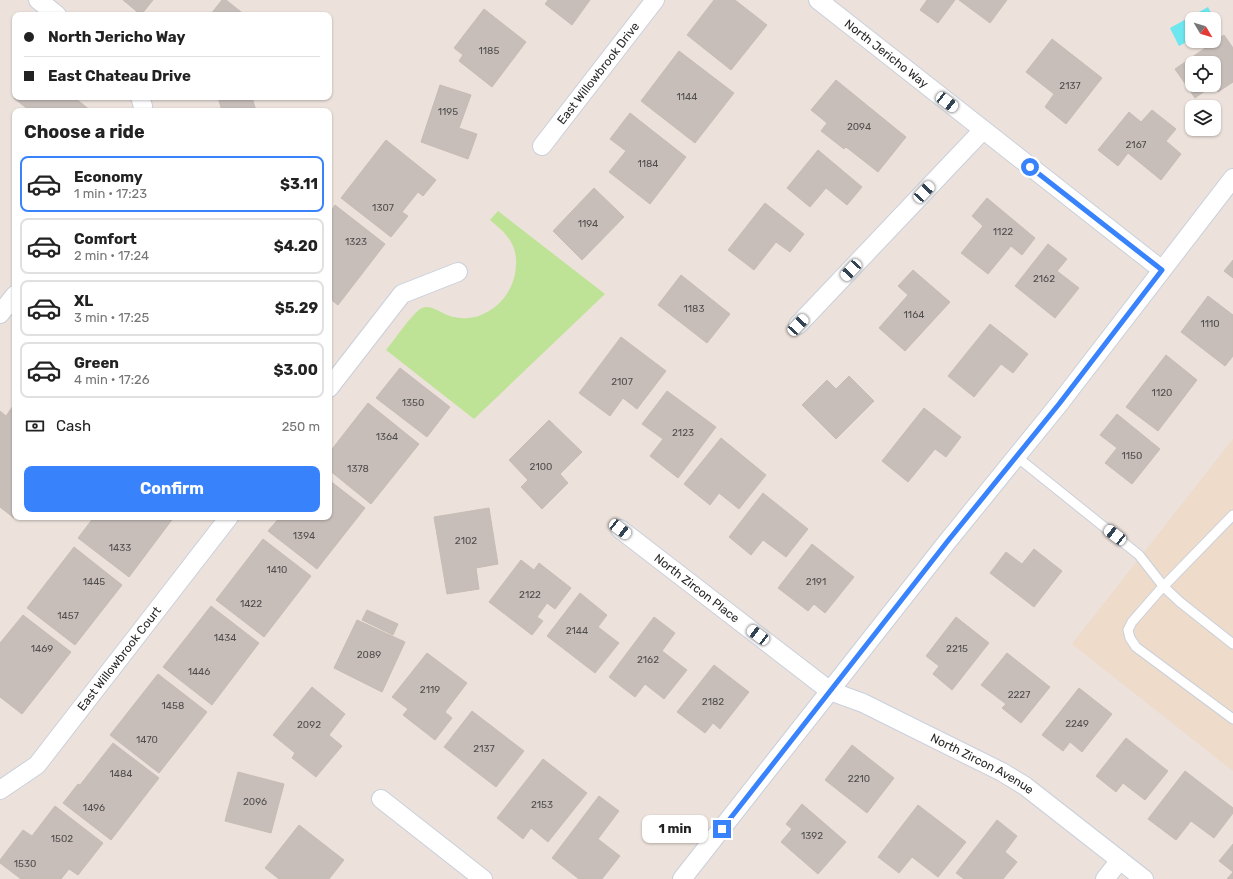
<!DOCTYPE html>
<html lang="en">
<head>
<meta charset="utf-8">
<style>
  body { margin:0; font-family:Rubik,sans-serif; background:#f2f2f2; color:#222; height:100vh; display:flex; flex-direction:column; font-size:15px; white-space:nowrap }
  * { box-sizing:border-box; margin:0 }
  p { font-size:13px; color:#767676 }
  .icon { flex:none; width:22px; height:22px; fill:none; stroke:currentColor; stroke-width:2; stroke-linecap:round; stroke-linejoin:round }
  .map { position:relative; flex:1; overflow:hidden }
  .panel { position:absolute; left:12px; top:108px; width:320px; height:412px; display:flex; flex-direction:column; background:#fff; border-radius:8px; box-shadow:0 1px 3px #0004 }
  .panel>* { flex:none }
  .banner { position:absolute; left:12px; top:12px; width:320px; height:88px; border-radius:8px; box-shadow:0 1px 3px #0004; display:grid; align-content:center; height:88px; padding:0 12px; background:#fff }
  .needle { width:26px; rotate:128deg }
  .tools { position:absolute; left:1185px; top:12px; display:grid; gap:8px }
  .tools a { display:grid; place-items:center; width:36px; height:36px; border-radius:8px; background:#fff; box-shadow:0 1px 3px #0004; font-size:20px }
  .end { position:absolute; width:18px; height:18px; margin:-9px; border:5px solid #3882fb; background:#fff; box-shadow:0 0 0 2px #fff }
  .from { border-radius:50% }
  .bubble { position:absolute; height:28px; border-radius:8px; background:#fff; box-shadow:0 1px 3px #0004; font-size:13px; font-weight:700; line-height:28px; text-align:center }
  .car { position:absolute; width:12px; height:24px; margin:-12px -6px; border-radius:5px; box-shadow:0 0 3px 1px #0007; background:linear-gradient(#fff 24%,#345 0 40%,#fff 0 76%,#345 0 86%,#fff 0) }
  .banner b { display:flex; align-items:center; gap:14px; height:38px; font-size:15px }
  .banner b+b { border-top:1px solid #e0e0e0 }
  .banner i { width:10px; height:10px; background:#222 }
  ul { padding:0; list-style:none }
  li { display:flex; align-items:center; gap:12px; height:56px; margin:0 8px 6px; padding:0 4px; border:2px solid #e0e0e0; border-radius:8px }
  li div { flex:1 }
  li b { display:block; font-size:15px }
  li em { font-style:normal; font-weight:700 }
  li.selected { border-color:#3882fb }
  li>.icon { width:36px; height:36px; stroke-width:1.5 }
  h2 { padding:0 12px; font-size:18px; line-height:48px }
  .pay { display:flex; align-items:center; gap:10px; height:44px; padding:0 12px; font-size:15px }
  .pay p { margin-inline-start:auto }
  .action { display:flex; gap:8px; margin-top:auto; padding:8px 12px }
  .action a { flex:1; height:46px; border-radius:8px; background:#3882fb; color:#fff; font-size:16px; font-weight:700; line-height:46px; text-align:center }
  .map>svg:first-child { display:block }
</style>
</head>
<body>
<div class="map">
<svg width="1233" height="879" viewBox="0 0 1233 879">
  <rect width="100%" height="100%" fill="#ece1db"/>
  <path fill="#eedbc9" d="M1233 439V771L1072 644Z"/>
  <path fill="#bfe396" d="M498 211 605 294 474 419 386 350C394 341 412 313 422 308 432 304 441 314 450 316 459 319 472 319 481 315 503 306 517 285 516 260 516 254 514 247 511 242 506 233 498 227 490 220Z"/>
  <path fill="#6ce6ef" d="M1208 7 1217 25 1214 27V19H1192V39L1179 46 1170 28Z"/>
  <g fill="#c7beba" stroke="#c7bdb4">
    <path d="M123 0H153L141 15Z"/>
    <path d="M222 0H226L245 15H210Z"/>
    <path d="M548 0H590L572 25 545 4Z"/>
    <path d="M714 0H735L767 25 731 70 687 35Z"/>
    <path d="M927 0H955L938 23 920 10Z"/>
    <path d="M959 0H1007L990 23Z"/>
    <path d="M484 9 526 42 492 87 459 61 463 55 454 48Z"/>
    <path d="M1224 35 1233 48V82L1218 92 1213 85 1214 63H1192V85H1213L1195 98 1175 69Z"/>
    <path d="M1052 39 1102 78 1066 124 1045 107 1054 94 1026 72Z"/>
    <path d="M679 51 734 93 695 143 641 101Z"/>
    <path d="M836 80 906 137 878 172 846 147 844 149 821 131 827 123 811 110Z"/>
    <path d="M440 85 471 95 459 128 477 134 468 159 421 142Z"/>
    <path d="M15 97H74L91 111H30L14 98Z"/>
    <path d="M218 97H252L256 111H222Z"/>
    <path d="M1152 110 1176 129 1166 141 1181 154 1161 180 1128 153 1118 166 1098 150 1129 112 1141 122Z"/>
    <path d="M630 113 686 157 650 204 609 172 626 151 610 139Z"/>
    <path d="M386 140 436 180 423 196 418 192 402 212 408 216 391 237 341 198Z"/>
    <path d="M818 150 862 187 847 205 826 188 810 207 787 188Z"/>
    <path d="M594 188 624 217 582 260 553 231Z"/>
    <path d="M987 198 1035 238 1022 255 1011 246 988 274 961 253 983 226 972 216Z"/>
    <path d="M765 203 804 234 790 252 776 242 754 270 728 250Z"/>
    <path d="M335 205 385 244 338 305 329 298V214Z"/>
    <path d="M1048 244 1067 259 1057 271 1079 288 1055 318 1015 286Z"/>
    <path d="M1233 260V278L1224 271Z"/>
    <path d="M913 270 950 302 905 351 879 328 908 295 898 286Z"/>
    <path d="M681 275 730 314 707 343 658 305Z"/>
    <path d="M1208 296 1233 315V356L1225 366 1181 332Z"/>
    <path d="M990 324 1028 354 1013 373 1001 364 974 397 948 376Z"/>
    <path d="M621 337 666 371 637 409 623 398 610 416 579 393Z"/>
    <path d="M1166 355 1197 380 1158 431 1126 407Z"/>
    <path d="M400 368 450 407 427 437 376 398Z"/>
    <path d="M849 376 874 401 836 439 802 405 827 380 836 389Z"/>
    <path d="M667 391 716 427 678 478 650 456 663 439 642 424Z"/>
    <path d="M15 403V478L11 483 15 486 14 518 0 507V411L6 416Z"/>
    <path d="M368 403 419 444 371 504 329 470V453Z"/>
    <path d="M924 408 961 437 946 457 935 449 908 482 882 461Z"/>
    <path d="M1117 414 1160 449 1132 484 1105 463 1117 448 1100 435Z"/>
    <path d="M549 420 582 452 560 474 568 483 542 509 521 487 528 480 509 460Z"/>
    <path d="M721 438 766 475 739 509 719 493 710 505 684 484Z"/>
    <path d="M329 480 365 508 317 569 268 531 280 517H329Z"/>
    <path d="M763 493 808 529 786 557 763 540 751 555 729 537Z"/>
    <path d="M489 508 498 564 476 568 479 589 447 594 434 517Z"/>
    <path d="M94 517H174L129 577 78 538Z"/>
    <path d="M263 539 311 576 264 637 216 600Z"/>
    <path d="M812 544 854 577 825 613 814 604 808 611 778 588Z"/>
    <path d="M74 547 122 585 75 645 27 608Z"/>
    <path d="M1034 549 1062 571 1034 607 990 573 1006 552 1022 564Z"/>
    <path d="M521 560 534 570 539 563 571 588 555 609 547 603 537 617 543 621 532 635 489 602Z"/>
    <path d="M580 593 607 615 598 627 619 643 595 673 547 636Z"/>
    <path d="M211 606 259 643 212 705 163 667Z"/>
    <path d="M367 610 398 624 393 635 362 620Z"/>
    <path d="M23 615 71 652 22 714 0 697V643Z"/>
    <path d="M654 617 675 633 662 651 687 670 664 699 645 684 635 697 609 677Z"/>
    <path d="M956 617 989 643 952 690 933 674 939 666 926 656Z"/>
    <path d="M357 620 405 642 382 692 334 668Z"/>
    <path d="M427 653 467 683 445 712 452 718 435 740 403 715 408 709 392 697Z"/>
    <path d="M1007 653 1050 687 1021 723 1002 708 1006 704 981 685Z"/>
    <path d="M714 665 749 692 720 729 713 723 705 733 677 712Z"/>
    <path d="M158 674 207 712 159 773 110 735Z"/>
    <path d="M312 687 345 714 329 735 342 746 316 777 292 758 295 753 273 735Z"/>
    <path d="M1079 688 1112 714 1082 752 1070 742 1063 751 1042 735Z"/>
    <path d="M472 711 524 751 496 787 444 747Z"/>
    <path d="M1126 738 1168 771 1145 800 1123 783 1116 792 1096 776Z"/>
    <path d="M113 743 159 778 111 840 63 803 78 784 80 785Z"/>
    <path d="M852 745 894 778 867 813 825 780Z"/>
    <path d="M543 759 587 793 548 842 531 828 523 839 497 818Z"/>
    <path d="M1185 771 1233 808V813L1214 838 1191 821 1176 840 1148 819Z"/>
    <path d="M238 772 284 784 271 833 225 821Z"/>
    <path d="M599 796 619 811 598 839 620 856 602 879H579L552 858Z"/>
    <path d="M802 804 846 842 818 874 781 842 792 829 786 824Z"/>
    <path d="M918 805 966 842 938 877 912 857 899 873 878 857Z"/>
    <path d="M55 806 103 843 78 875 69 869 61 879H21L0 863V860L23 830 32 836Z"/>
    <path d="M997 820 1017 836 1005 852 1017 862 1003 879H964L956 873Z"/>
    <path d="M299 825 344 860 329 879H279L265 868Z"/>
    <path d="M1233 844V879H1227L1233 872 1219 861Z"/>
  </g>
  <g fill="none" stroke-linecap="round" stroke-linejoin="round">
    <defs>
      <g id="lane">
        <path d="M1017 457 1139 555 1164 587 1180 602 1233 644"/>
        <path d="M1233 515 1159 591 1132 622 1128 630 1130 638 1136 647 1233 719"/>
      </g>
      <g id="street">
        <path d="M38 0 57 15"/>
        <path id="s1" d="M818 0 1162 270"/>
        <path d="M140 97 143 106 142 111"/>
        <path id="s2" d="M542 146 655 0"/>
        <path d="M0 314 15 295"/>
        <path d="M798 325 983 130"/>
        <path d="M329 388 402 294 458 272"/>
        <path id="s3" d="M620 529 830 691 863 703 1002 772 1025 786 1144 879"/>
        <path id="s4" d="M0 790 37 765 229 517"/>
        <path d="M381 799 483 879"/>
        <path d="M682 879 947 542 1059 404 1233 178"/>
        <path d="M1105 879 1120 860"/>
      </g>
    </defs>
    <use href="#lane" stroke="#c9d0db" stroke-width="11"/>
    <use href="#street" stroke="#c9d0db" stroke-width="20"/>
    <use href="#lane" stroke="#fff" stroke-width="9"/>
    <use href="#street" stroke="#fff" stroke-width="18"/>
  </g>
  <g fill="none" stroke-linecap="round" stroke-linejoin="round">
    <path stroke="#3882fb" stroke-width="5" d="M722 829 947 542 1059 404 1162 270 1030 167"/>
  </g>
  <g text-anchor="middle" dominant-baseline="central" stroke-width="3" stroke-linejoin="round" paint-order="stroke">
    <g font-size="10" fill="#504e4d">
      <text x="489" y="51">1185</text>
      <text x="1070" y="86">2137</text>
      <text x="687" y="97">1144</text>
      <text x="448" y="112">1195</text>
      <text x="859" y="127">2094</text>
      <text x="1136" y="145">2167</text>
      <text x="648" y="164">1184</text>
      <text x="383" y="208">1307</text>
      <text x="588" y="224">1194</text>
      <text x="1003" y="232">1122</text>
      <text x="356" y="242">1323</text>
      <text x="1044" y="279">2162</text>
      <text x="694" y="309">1183</text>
      <text x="914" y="315">1164</text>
      <text x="1210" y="324">1110</text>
      <text x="622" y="382">2107</text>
      <text x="1162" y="393">1120</text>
      <text x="413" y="403">1350</text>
      <text x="683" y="433">2123</text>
      <text x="387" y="437">1364</text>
      <text x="1132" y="456">1150</text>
      <text x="541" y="467">2100</text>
      <text x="358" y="469">1378</text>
      <text x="304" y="536">1394</text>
      <text x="466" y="541">2102</text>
      <text x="120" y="548">1433</text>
      <text x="277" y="570">1410</text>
      <text x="94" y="582">1445</text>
      <text x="816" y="582">2191</text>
      <text x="530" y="595">2122</text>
      <text x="251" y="604">1422</text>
      <text x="68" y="616">1457</text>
      <text x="577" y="631">2144</text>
      <text x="225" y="638">1434</text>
      <text x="42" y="649">1469</text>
      <text x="957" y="649">2215</text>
      <text x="369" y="655">2089</text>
      <text x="648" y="660">2162</text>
      <text x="199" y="672">1446</text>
      <text x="430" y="690">2119</text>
      <text x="1019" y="695">2227</text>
      <text x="713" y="702">2182</text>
      <text x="173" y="706">1458</text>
      <text x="1077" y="724">2249</text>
      <text x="309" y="725">2092</text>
      <text x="147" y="740">1470</text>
      <text x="484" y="749">2137</text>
      <text x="121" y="774">1484</text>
      <text x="859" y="779">2210</text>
      <text x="255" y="802">2096</text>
      <text x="542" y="805">2153</text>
      <text x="94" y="808">1496</text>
      <text x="812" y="836">1392</text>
      <text x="62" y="839">1502</text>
      <text x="25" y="864">1530</text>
    </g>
    <g font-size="12" fill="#292929" stroke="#fff">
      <text stroke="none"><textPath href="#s1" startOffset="87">North Jericho Way</textPath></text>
      <text stroke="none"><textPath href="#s2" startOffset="92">East Willowbrook Drive</textPath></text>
      <text stroke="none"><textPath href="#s3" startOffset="97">North Zircon Place</textPath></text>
      <text stroke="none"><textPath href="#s4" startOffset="179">East Willowbrook Court</textPath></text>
      <text stroke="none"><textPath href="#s3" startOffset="434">North Zircon Avenue</textPath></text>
    </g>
  </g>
</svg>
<div class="tools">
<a><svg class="needle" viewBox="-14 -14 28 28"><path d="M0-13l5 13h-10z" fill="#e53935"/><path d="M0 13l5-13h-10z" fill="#767676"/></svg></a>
<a><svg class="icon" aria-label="locate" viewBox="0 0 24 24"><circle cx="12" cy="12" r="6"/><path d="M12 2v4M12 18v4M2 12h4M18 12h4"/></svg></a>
<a><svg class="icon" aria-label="layers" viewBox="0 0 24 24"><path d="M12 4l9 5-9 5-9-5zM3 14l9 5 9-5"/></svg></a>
</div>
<i class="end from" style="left:1030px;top:167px"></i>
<i class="end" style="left:722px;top:829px"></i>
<div class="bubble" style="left:642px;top:815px;width:66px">1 min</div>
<i class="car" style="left:947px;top:102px;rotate:128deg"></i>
<i class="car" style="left:924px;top:192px;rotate:43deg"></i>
<i class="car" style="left:851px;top:270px;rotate:223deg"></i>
<i class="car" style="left:798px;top:325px;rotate:43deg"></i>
<i class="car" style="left:620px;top:529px;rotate:128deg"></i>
<i class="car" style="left:1115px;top:535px;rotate:308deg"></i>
<i class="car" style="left:758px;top:635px;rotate:307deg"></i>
<div class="banner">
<b><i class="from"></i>North Jericho Way</b>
<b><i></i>East Chateau Drive</b>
</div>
<section class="panel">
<h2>Choose a ride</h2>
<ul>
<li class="selected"><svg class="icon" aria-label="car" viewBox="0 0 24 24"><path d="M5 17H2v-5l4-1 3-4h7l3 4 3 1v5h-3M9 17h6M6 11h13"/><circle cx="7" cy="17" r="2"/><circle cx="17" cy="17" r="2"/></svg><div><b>Economy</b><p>1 min · 17:23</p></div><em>$3.11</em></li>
<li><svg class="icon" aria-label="car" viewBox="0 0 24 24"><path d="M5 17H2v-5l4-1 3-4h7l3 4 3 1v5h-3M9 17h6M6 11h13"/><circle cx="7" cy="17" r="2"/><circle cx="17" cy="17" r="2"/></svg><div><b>Comfort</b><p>2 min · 17:24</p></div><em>$4.20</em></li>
<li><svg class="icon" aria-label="car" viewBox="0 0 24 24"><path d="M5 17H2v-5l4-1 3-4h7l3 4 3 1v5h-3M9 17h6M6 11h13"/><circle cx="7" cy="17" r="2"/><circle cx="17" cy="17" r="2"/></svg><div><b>XL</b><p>3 min · 17:25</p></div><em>$5.29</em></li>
<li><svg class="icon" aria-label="car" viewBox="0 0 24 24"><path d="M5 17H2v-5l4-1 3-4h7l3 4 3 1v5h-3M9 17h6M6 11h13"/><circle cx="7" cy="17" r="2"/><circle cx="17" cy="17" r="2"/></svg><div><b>Green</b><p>4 min · 17:26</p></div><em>$3.00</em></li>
</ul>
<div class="pay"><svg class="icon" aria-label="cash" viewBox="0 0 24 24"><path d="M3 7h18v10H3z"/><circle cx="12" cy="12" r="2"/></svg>Cash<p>250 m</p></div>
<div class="action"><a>Confirm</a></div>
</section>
</div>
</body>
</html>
